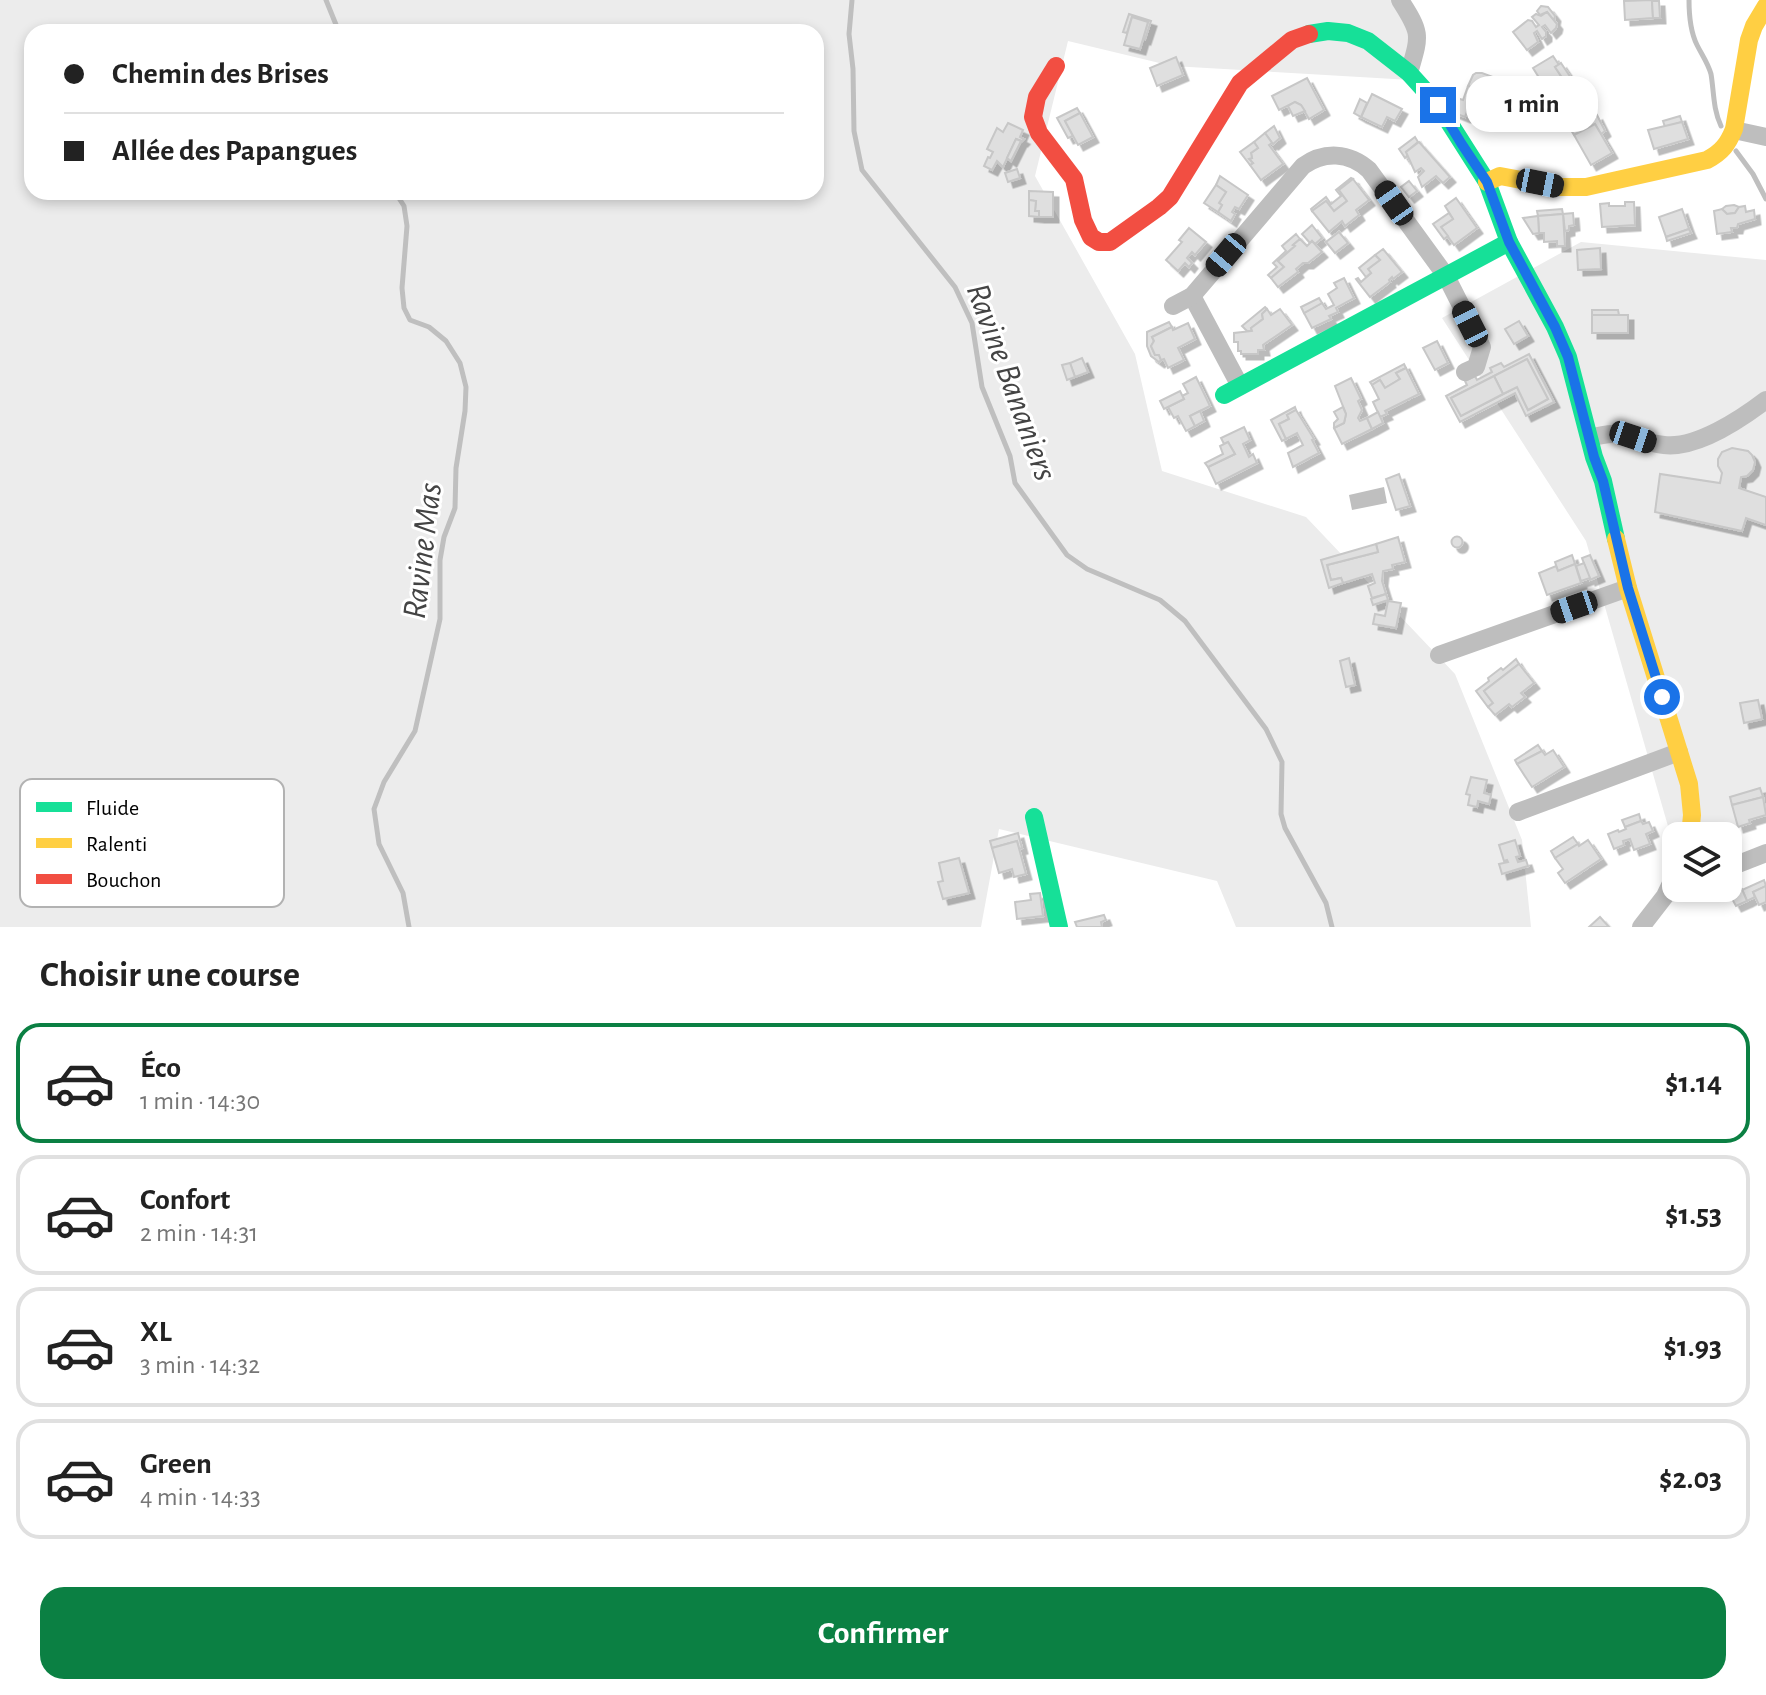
<!DOCTYPE html>
<html lang="fr">
<head>
<meta charset="utf-8">
<style>
  body { margin:0; font-family:"Alegreya Sans",sans-serif; background:#f6f6f6; color:#222; height:100vh; display:flex; flex-direction:column; font-size:30px; white-space:nowrap }
  * { box-sizing:border-box; margin:0 }
  p { font-size:26px; color:#767676 }
  .icon { flex:none; width:44px; height:44px; fill:none; stroke:currentColor; stroke-width:2; stroke-linecap:round; stroke-linejoin:round }
  .map { position:relative; height:927px; overflow:hidden }
  .side { display:flex; flex-direction:column; background:#fff; flex:1 }
  .side>* { flex:none }
  .guide { position:absolute; left:24px; top:24px; width:800px; height:176px; border-radius:24px; box-shadow:0 4px 12px #0003; display:grid; align-content:center; height:176px; padding:0 40px; background:#fff }
  .controls { position:absolute; left:1662px; top:822px; display:grid; gap:16px }
  .controls a { display:grid; place-items:center; width:80px; height:80px; border-radius:16px; background:#fff; box-shadow:0 4px 12px #0003; font-size:40px }
  .end { position:absolute; width:36px; height:36px; margin:-18px; border:10px solid #1a73e8; background:#fff; box-shadow:0 0 0 4px #fff }
  .from { border-radius:50% }
  .bubble { position:absolute; height:56px; border-radius:24px; background:#fff; box-shadow:0 4px 12px #0003; font-size:26px; font-weight:700; line-height:56px; text-align:center }
  .car { position:absolute; width:24px; height:48px; margin:-24px -12px; border-radius:10px; box-shadow:0 0 6px 2px #0007; background:linear-gradient(#222 24%,#8ab4d8 0 40%,#222 0 76%,#8ab4d8 0 86%,#222 0) }
  .guide b { display:flex; align-items:center; gap:28px; height:76px; font-size:30px }
  .guide b+b { border-top:2px solid #e0e0e0 }
  .guide i { width:20px; height:20px; background:#222 }
  ul { padding:0; list-style:none }
  li { display:flex; align-items:center; gap:24px; height:120px; margin:0 16px 12px; padding:0 24px; border:4px solid #e0e0e0; border-radius:24px }
  li div { flex:1 }
  li b { display:block; font-size:30px }
  li em { font-style:normal; font-weight:700 }
  li.on { border-color:#0b8043 }
  li>.icon { width:72px; height:72px; stroke-width:1.5 }
  h2 { padding:0 40px; font-size:36px; line-height:96px }
  .button { display:flex; gap:16px; margin-top:auto; padding:16px 40px }
  .button a { flex:1; height:92px; border-radius:24px; background:#0b8043; color:#fff; font-size:32px; font-weight:700; line-height:92px; text-align:center }
  .map>svg:first-child { display:block }
</style>
</head>
<body>
<div class="map">
<svg width="1766" height="927" viewBox="0 0 1766 927">
  <defs>
    <filter id="shadow"><feDropShadow dx="5.5" dy="5.5" stdDeviation="0" flood-color="#0004"/></filter>
  </defs>
  <rect width="100%" height="100%" fill="#fff"/>
  <g fill="#ececec" fill-rule="evenodd">
    <path d="M0 0H1410L1411 80 1172 66 1068 41 1035 176 1135 354 1162 471 1306 517 1455 674 1522 840 1531 927H1236L1217 881 999 829 981 927H0ZM32 32H816V192H32Z"/>
    <path d="M1581 242 1766 260V793L1728 843V836H1676V854L1586 541 1442 318Z"/>
  </g>
  <path fill="#bfbfbf" d="M1384 487 1387 503 1352 510 1349 495Z"/>
  <g fill="none" stroke-linecap="round" stroke-linejoin="round">
    <g stroke="#bfbfbf" stroke-width="5">
      <path d="M326 0 339 32"/>
      <path d="M852 0 849 34 853 69 854 131 862 170 955 287 972 323 982 387 1010 456 1015 483 1067 555 1087 569 1160 600 1185 621 1266 729 1282 762 1281 814 1285 828 1326 903 1332 927"/>
      <path d="M1689 0C1689 15 1690 31 1697 45 1702 55 1708 63 1711 74 1714 92 1713 109 1721 126"/>
      <path d="M1736 151 1753 174 1766 199"/>
      <path d="M395 192 404 206 407 226 402 288 404 308 410 320 429 327 446 341 460 363 466 387 465 411 456 468 455 508 444 537 440 560V619L415 731 384 782 374 809 379 844 403 893 409 927"/>
    </g>
  </g>
  <g fill="#dfdfdf" stroke="#c7c7c7" stroke-width="2" fill-rule="evenodd" filter="url(#shadow)">
    <path d="M1652 0 1653 18 1625 20 1624 1Z"/>
    <path d="M1652 1H1659L1660 18H1653Z"/>
    <path d="M1541 6 1548 7 1555 16 1554 21 1547 12 1540 15 1537 11Z"/>
    <path d="M1547 12 1557 24 1556 28 1551 33 1545 25 1542 27 1546 32V36L1542 39 1537 31 1534 33 1538 42 1527 50 1513 32 1528 20 1532 21 1536 27 1539 25 1532 17 1536 14 1541 16Z"/>
    <path d="M1129 14 1151 21 1145 39 1143 38 1148 22 1132 17 1127 33 1123 32Z"/>
    <path d="M1132 17 1148 22 1140 49 1124 45Z"/>
    <path d="M1553 56 1559 65 1555 67 1565 82 1568 80 1572 87 1552 99 1547 91 1550 89 1546 82 1543 84 1533 68Z"/>
    <path d="M1176 57 1183 75 1157 86 1150 68Z"/>
    <path d="M1561 63 1571 78 1565 82 1555 67Z"/>
    <path d="M1476 73H1482L1501 80 1498 88 1479 81 1476 89 1468 86 1473 75Z"/>
    <path d="M1307 78 1324 110 1309 119 1301 105 1295 102 1279 110 1272 96Z"/>
    <path d="M1479 81 1498 88 1497 91 1514 98 1507 117 1483 108 1485 102 1478 99 1477 103 1471 100 1465 117 1452 112 1457 98 1463 100 1468 86 1476 89Z"/>
    <path d="M1372 94 1402 109 1395 121 1387 117 1382 127 1361 117Z"/>
    <path d="M1360 99 1367 103 1361 117 1354 113Z"/>
    <path d="M1295 102 1301 105 1305 111 1293 116 1288 106Z"/>
    <path d="M1077 108 1080 113 1065 121 1073 136 1068 138 1057 118Z"/>
    <path d="M1080 113 1093 137 1078 145 1065 121Z"/>
    <path d="M1597 115 1605 131 1601 134 1595 124 1574 135 1571 130Z"/>
    <path d="M1680 116 1682 122 1665 127 1663 121Z"/>
    <path d="M1682 122 1688 139 1654 149 1648 130Z"/>
    <path d="M1008 123 1023 130 1020 137 1024 139 1022 141 1016 139 1003 167 997 161 992 170 984 166 988 157 990 158 993 152 987 149 997 128 1003 132Z"/>
    <path d="M1595 124 1612 153 1591 165 1574 135Z"/>
    <path d="M1274 126 1280 138 1273 144 1265 133Z"/>
    <path d="M1265 133 1272 143 1269 145 1283 164 1261 180 1250 165 1253 163 1249 159 1252 158 1251 153 1258 148 1254 142Z"/>
    <path d="M1415 137 1418 142 1406 152 1408 155 1405 158 1399 149Z"/>
    <path d="M1016 139 1021 141 1011 161 1007 158Z"/>
    <path d="M1254 142 1258 148 1251 153 1252 158 1249 159 1253 163 1250 165 1240 152Z"/>
    <path d="M1419 142 1450 177 1443 183 1436 176 1422 187 1418 177 1424 171 1421 168 1415 172 1406 152Z"/>
    <path d="M1017 169 1020 178 1008 182 1005 173Z"/>
    <path d="M1220 176 1248 195 1239 209 1235 207 1232 212 1235 214 1231 221 1218 212 1222 205 1219 203 1226 192 1216 185Z"/>
    <path d="M1351 178 1353 179 1339 190 1347 201 1334 211 1326 201 1312 211 1311 209 1326 197 1331 204 1341 196 1336 190Z"/>
    <path d="M1353 179 1369 200 1356 210 1359 215 1345 226 1342 221 1329 232 1312 211 1326 201 1334 211 1347 201 1339 190Z"/>
    <path d="M1409 181 1417 191 1409 197 1401 187Z"/>
    <path d="M1216 185 1226 192 1219 203 1222 205 1218 212 1204 203Z"/>
    <path d="M1029 191 1053 192V217H1039V211H1035L1036 201 1029 200Z"/>
    <path d="M1456 198 1477 228 1454 245 1441 227 1453 219 1445 206Z"/>
    <path d="M1029 200 1036 201 1035 211H1039V217L1029 216Z"/>
    <path d="M1625 202H1634L1635 225 1602 227 1600 204 1609 203V206H1625Z"/>
    <path d="M1734 205 1739 207 1735 213 1727 214 1722 209 1726 206Z"/>
    <path d="M1745 206 1746 212 1754 210 1755 219 1738 224 1737 228H1731L1732 232 1717 234 1714 211 1722 209 1727 214 1735 213 1739 207Z"/>
    <path d="M1562 209 1563 214 1538 216 1537 211Z"/>
    <path d="M1682 209 1689 229 1666 237 1659 217Z"/>
    <path d="M1449 213 1453 219 1441 227 1448 236 1444 239 1433 224Z"/>
    <path d="M1573 213 1574 225 1569 226V230L1565 231 1563 214Z"/>
    <path d="M1563 214 1565 246H1557V241L1544 242V233H1539L1538 216Z"/>
    <path d="M1538 216 1539 233 1533 234 1523 218Z"/>
    <path d="M1312 225 1322 238 1315 244 1312 241 1310 243 1302 234Z"/>
    <path d="M1189 228 1206 242 1195 255 1192 252 1187 258 1192 263 1189 267 1185 263 1178 271 1166 260 1182 242 1179 240Z"/>
    <path d="M1689 229 1691 233 1667 241 1666 237Z"/>
    <path d="M1339 232 1348 243 1335 253 1326 242Z"/>
    <path d="M1296 234 1300 239 1293 245 1295 246 1278 261 1284 267 1271 278 1268 275 1277 267 1273 263 1286 251 1282 246Z"/>
    <path d="M1300 239 1307 246 1312 241 1322 252 1308 263H1303L1296 269 1298 272 1278 287 1271 278 1284 267 1278 261 1295 246 1293 245Z"/>
    <path d="M1600 248 1601 269 1578 270 1577 250Z"/>
    <path d="M1383 249 1402 272 1393 279 1392 277 1389 280 1390 282 1370 297 1356 279 1358 278 1361 282 1371 273 1368 269 1380 260 1375 255Z"/>
    <path d="M1375 255 1380 260 1368 269 1371 273 1366 277 1359 268Z"/>
    <path d="M1344 278 1354 298 1336 308 1338 312 1329 316 1331 319 1312 328 1304 313 1322 303 1326 309 1334 305 1328 294 1337 288 1334 283Z"/>
    <path d="M1319 298 1322 303 1304 313 1301 307Z"/>
    <path d="M1265 307 1267 309 1262 314 1263 319 1251 328 1252 331H1247L1242 326Z"/>
    <path d="M1267 309 1271 315 1280 309 1292 325 1263 345 1264 350H1258V354H1241V351H1238V342H1234V333L1252 331 1251 328 1263 319 1262 314Z"/>
    <path d="M1592 310H1618L1619 315H1592Z"/>
    <rect x="1592" y="315" width="36" height="18"/>
    <path d="M1519 321 1528 336 1514 344 1505 329Z"/>
    <path d="M1169 322 1172 327 1152 337 1154 341 1151 346 1155 355H1159L1161 360 1159 362 1151 356 1147 346V332Z"/>
    <path d="M1188 323 1195 339 1178 348 1184 360 1168 368 1164 359 1161 360 1159 355H1155L1151 346 1154 341 1152 337 1172 327 1173 330Z"/>
    <path d="M1437 341 1448 363 1435 370 1423 348Z"/>
    <path d="M1529 354 1554 402 1526 416 1515 393 1460 422 1446 396 1467 385 1465 381 1475 376 1477 380 1492 372 1490 368 1501 363 1504 367ZM1527 359 1548 399 1528 410 1517 387 1461 416 1451 398Z"/>
    <path d="M1082 358 1088 372 1075 377 1070 363Z"/>
    <path d="M1527 359 1548 399 1528 410 1517 387 1503 394 1494 376Z"/>
    <path d="M1070 363 1075 377 1067 380 1062 365Z"/>
    <path d="M1404 364 1406 368 1396 373 1400 379 1385 388 1380 380 1372 385 1370 382Z"/>
    <path d="M1406 368 1419 394 1385 411 1387 414 1380 417 1373 402 1379 399 1372 385 1380 380 1385 388 1400 379 1396 373Z"/>
    <path d="M1494 376 1503 394 1461 416 1451 398Z"/>
    <path d="M1196 377 1210 406 1190 416 1195 426 1186 431 1178 416 1174 418 1168 407 1184 399 1182 396 1188 393 1183 384Z"/>
    <path d="M1351 378 1361 399 1358 401 1362 410 1358 418 1360 421 1367 418 1372 429 1342 444 1334 428 1344 423 1346 414 1335 386Z"/>
    <path d="M1180 391 1184 399 1164 409 1160 401Z"/>
    <path d="M1295 407 1296 410 1287 415 1289 419 1279 424 1286 439 1282 441 1271 420Z"/>
    <path d="M1343 407 1346 414 1344 423 1334 428V423L1338 419 1334 412Z"/>
    <path d="M1296 410 1314 439 1312 440 1319 453 1293 467 1288 453 1303 445 1297 433 1286 439 1279 424 1289 419 1287 415Z"/>
    <path d="M1200 411 1204 421 1195 426 1190 416Z"/>
    <path d="M1378 412 1383 423 1372 429 1367 418Z"/>
    <path d="M1244 427 1250 440 1243 444 1249 457 1253 454 1257 463 1216 484 1208 467 1235 454 1228 442 1224 444 1221 438Z"/>
    <path d="M1228 442 1235 454 1208 467 1205 463 1223 454 1220 446Z"/>
    <path d="M1732 448 1748 451 1752 455 1755 462 1753 470 1747 476 1741 477 1739 488 1766 497V525L1746 518 1742 531 1655 512 1660 474 1720 483 1722 473 1718 466V459L1722 452Z"/>
    <path d="M1399 474 1410 506 1396 510 1386 479Z"/>
    <circle cx="1457" cy="542" r="5.5"/>
    <path d="M1398 537 1405 562 1392 565 1393 569 1383 571 1382 581 1386 594 1372 598 1368 586 1375 583 1372 574 1343 583 1341 578 1331 580 1327 565 1378 552 1376 544Z"/>
    <path d="M1376 544 1378 552 1327 565 1331 580 1341 578 1343 583 1329 588 1321 560Z"/>
    <path d="M1572 555 1575 564 1558 571 1555 562Z"/>
    <path d="M1590 555 1599 576 1590 580 1582 558Z"/>
    <path d="M1584 563 1590 578 1581 581 1576 566Z"/>
    <path d="M1575 564 1581 583 1547 595 1539 573 1556 566 1558 571Z"/>
    <path d="M1386 594 1388 600 1373 605 1371 599Z"/>
    <path d="M1388 601 1401 603 1396 628 1373 624 1375 614 1385 616Z"/>
    <path d="M1349 658 1355 685 1346 687 1340 661Z"/>
    <path d="M1516 659 1519 664 1484 691 1493 703 1488 707 1476 691 1489 681 1488 678 1501 668 1503 670Z"/>
    <path d="M1519 664 1534 683 1521 693 1525 697 1512 707 1509 704 1495 715 1488 707 1493 703 1484 691Z"/>
    <path d="M1758 700 1762 719 1744 723 1740 703Z"/>
    <path d="M1538 745 1542 751 1517 764 1515 760Z"/>
    <path d="M1553 750 1564 767 1532 787 1517 764 1542 751 1545 755Z"/>
    <path d="M1471 777 1487 780 1484 793 1491 795 1489 804 1478 801 1477 807 1468 805 1470 795 1466 794Z"/>
    <path d="M1760 788 1763 797 1732 805 1730 797Z"/>
    <path d="M1763 797 1766 815 1749 820 1750 823 1738 827 1732 805Z"/>
    <path d="M1639 814 1641 821 1625 827 1622 820Z"/>
    <path d="M1641 821 1643 824 1649 822 1653 831 1646 834 1650 844 1634 850 1630 839 1623 841 1624 845 1614 849 1608 834 1618 830 1619 832 1626 829 1625 827Z"/>
    <path d="M1018 833 1022 848 1019 849 1017 841 992 848 990 841Z"/>
    <path d="M1573 837 1578 844 1555 858 1551 851Z"/>
    <path d="M1515 840 1520 856 1516 857 1518 862 1526 860 1528 866 1502 874 1499 864 1508 862 1507 860 1504 861 1499 845Z"/>
    <path d="M1588 840 1601 859 1565 883 1558 873 1563 869 1555 858 1578 844 1579 846Z"/>
    <path d="M1017 841 1026 874 1014 877 1012 869 999 873 992 848Z"/>
    <path d="M959 858 969 893 943 899 938 882 943 881 939 863Z"/>
    <path d="M1764 880 1766 886 1753 892 1755 897 1747 901 1742 890Z"/>
    <path d="M1766 886V902L1759 905 1753 892Z"/>
    <path d="M1742 889 1747 901 1736 906 1730 895Z"/>
    <path d="M1040 893 1043 916 1017 919 1015 902 1031 900 1030 894Z"/>
    <path d="M1104 915 1106 920 1101 922 1102 927H1077L1075 922Z"/>
    <path d="M1600 917 1609 927H1589Z"/>
  </g>
  <g fill="none" stroke-linecap="round" stroke-linejoin="round">
    <g stroke="#bebebe" stroke-width="18">
      <path d="M1400 0C1422 34 1420 35 1409 73"/>
      <path d="M1734 130 1766 137"/>
      <path d="M1192 296 1240 386"/>
      <path d="M1173 306 1192 296 1303 166C1324 151 1349 152 1369 170L1446 276 1482 347 1476 367 1465 372"/>
      <path d="M1590 438C1625 427 1631 441 1664 445 1696 449 1741 419 1766 400"/>
      <path d="M1439 655 1628 588"/>
      <path d="M1518 812 1679 752"/>
      <path d="M1728 868 1766 853"/>
      <path d="M1641 927 1665 896 1676 873"/>
    </g>
    <g stroke="#16e098" stroke-width="18">
      <path d="M1309 34 1328 31 1348 33 1368 41 1409 73 1438 105 1487 182 1509 242 1555 327 1568 357 1594 457 1603 481 1616 539"/>
      <path d="M1224 395 1509 242"/>
      <path d="M1034 817 1059 927"/>
    </g>
    <g stroke="#ffcf43" stroke-width="18">
      <path d="M1487 182 1500 176 1558 187H1586L1707 160C1722 152 1728 144 1734 129L1749 40 1754 26 1766 6"/>
      <path d="M1616 539 1628 588 1689 784 1692 815 1690 836"/>
    </g>
    <path stroke="#f24e42" stroke-width="18" d="M1056 66 1037 97 1033 117 1039 133 1074 179 1083 220 1091 237 1099 242H1110L1159 207 1170 197 1240 83 1292 40 1309 34"/>
  </g>
  <g fill="none" stroke-linecap="round" stroke-linejoin="round">
    <path stroke="#1a73e8" stroke-width="10" d="M1438 105 1461 143 1487 182 1509 242 1555 327 1568 357 1594 457 1603 481 1628 588 1662 697"/>
  </g>
  <g text-anchor="middle" dominant-baseline="central" stroke-width="6" stroke-linejoin="round" paint-order="stroke">
    <g font-size="34" font-style="italic" fill="#444" stroke="#fff">
      <text transform="translate(1011 382) rotate(70)">Ravine Bananiers</text>
      <text transform="translate(423 551) rotate(-83)">Ravine Mas</text>
    </g>
  </g>
  <rect x="20" y="779" width="264" height="128" rx="12" fill="#fff" stroke="#b2b2b2" stroke-width="2"/>
  <rect x="36" y="802" width="36" height="10" fill="#16e098"/>
  <rect x="36" y="838" width="36" height="10" fill="#ffcf43"/>
  <rect x="36" y="874" width="36" height="10" fill="#f24e42"/>
  <g font-size="22" fill="#000">
    <text x="86" y="815">Fluide</text>
    <text x="86" y="851">Ralenti</text>
    <text x="86" y="887">Bouchon</text>
  </g>
</svg>
<div class="controls">
<a><svg class="icon" aria-label="layers" viewBox="0 0 24 24"><path d="M12 4l9 5-9 5-9-5zM3 14l9 5 9-5"/></svg></a>
</div>
<i class="end from" style="left:1662px;top:697px"></i>
<i class="end" style="left:1438px;top:105px"></i>
<div class="bubble" style="left:1466px;top:76px;width:132px">1 min</div>
<i class="car" style="left:1540px;top:183px;rotate:101deg"></i>
<i class="car" style="left:1394px;top:203px;rotate:325deg"></i>
<i class="car" style="left:1226px;top:255px;rotate:220deg"></i>
<i class="car" style="left:1470px;top:324px;rotate:333deg"></i>
<i class="car" style="left:1633px;top:437px;rotate:108deg"></i>
<i class="car" style="left:1574px;top:607px;rotate:251deg"></i>
<div class="guide">
<b><i class="from"></i>Chemin des Brises</b>
<b><i></i>Allée des Papangues</b>
</div>
</div>
<section class="side">
<h2>Choisir une course</h2>
<ul>
<li class="on"><svg class="icon" aria-label="car" viewBox="0 0 24 24"><path d="M5 17H2v-5l4-1 3-4h7l3 4 3 1v5h-3M9 17h6M6 11h13"/><circle cx="7" cy="17" r="2"/><circle cx="17" cy="17" r="2"/></svg><div><b>Éco</b><p>1 min · 14:30</p></div><em>$1.14</em></li>
<li><svg class="icon" aria-label="car" viewBox="0 0 24 24"><path d="M5 17H2v-5l4-1 3-4h7l3 4 3 1v5h-3M9 17h6M6 11h13"/><circle cx="7" cy="17" r="2"/><circle cx="17" cy="17" r="2"/></svg><div><b>Confort</b><p>2 min · 14:31</p></div><em>$1.53</em></li>
<li><svg class="icon" aria-label="car" viewBox="0 0 24 24"><path d="M5 17H2v-5l4-1 3-4h7l3 4 3 1v5h-3M9 17h6M6 11h13"/><circle cx="7" cy="17" r="2"/><circle cx="17" cy="17" r="2"/></svg><div><b>XL</b><p>3 min · 14:32</p></div><em>$1.93</em></li>
<li><svg class="icon" aria-label="car" viewBox="0 0 24 24"><path d="M5 17H2v-5l4-1 3-4h7l3 4 3 1v5h-3M9 17h6M6 11h13"/><circle cx="7" cy="17" r="2"/><circle cx="17" cy="17" r="2"/></svg><div><b>Green</b><p>4 min · 14:33</p></div><em>$2.03</em></li>
</ul>
<div class="button"><a>Confirmer</a></div>
</section>
</body>
</html>
